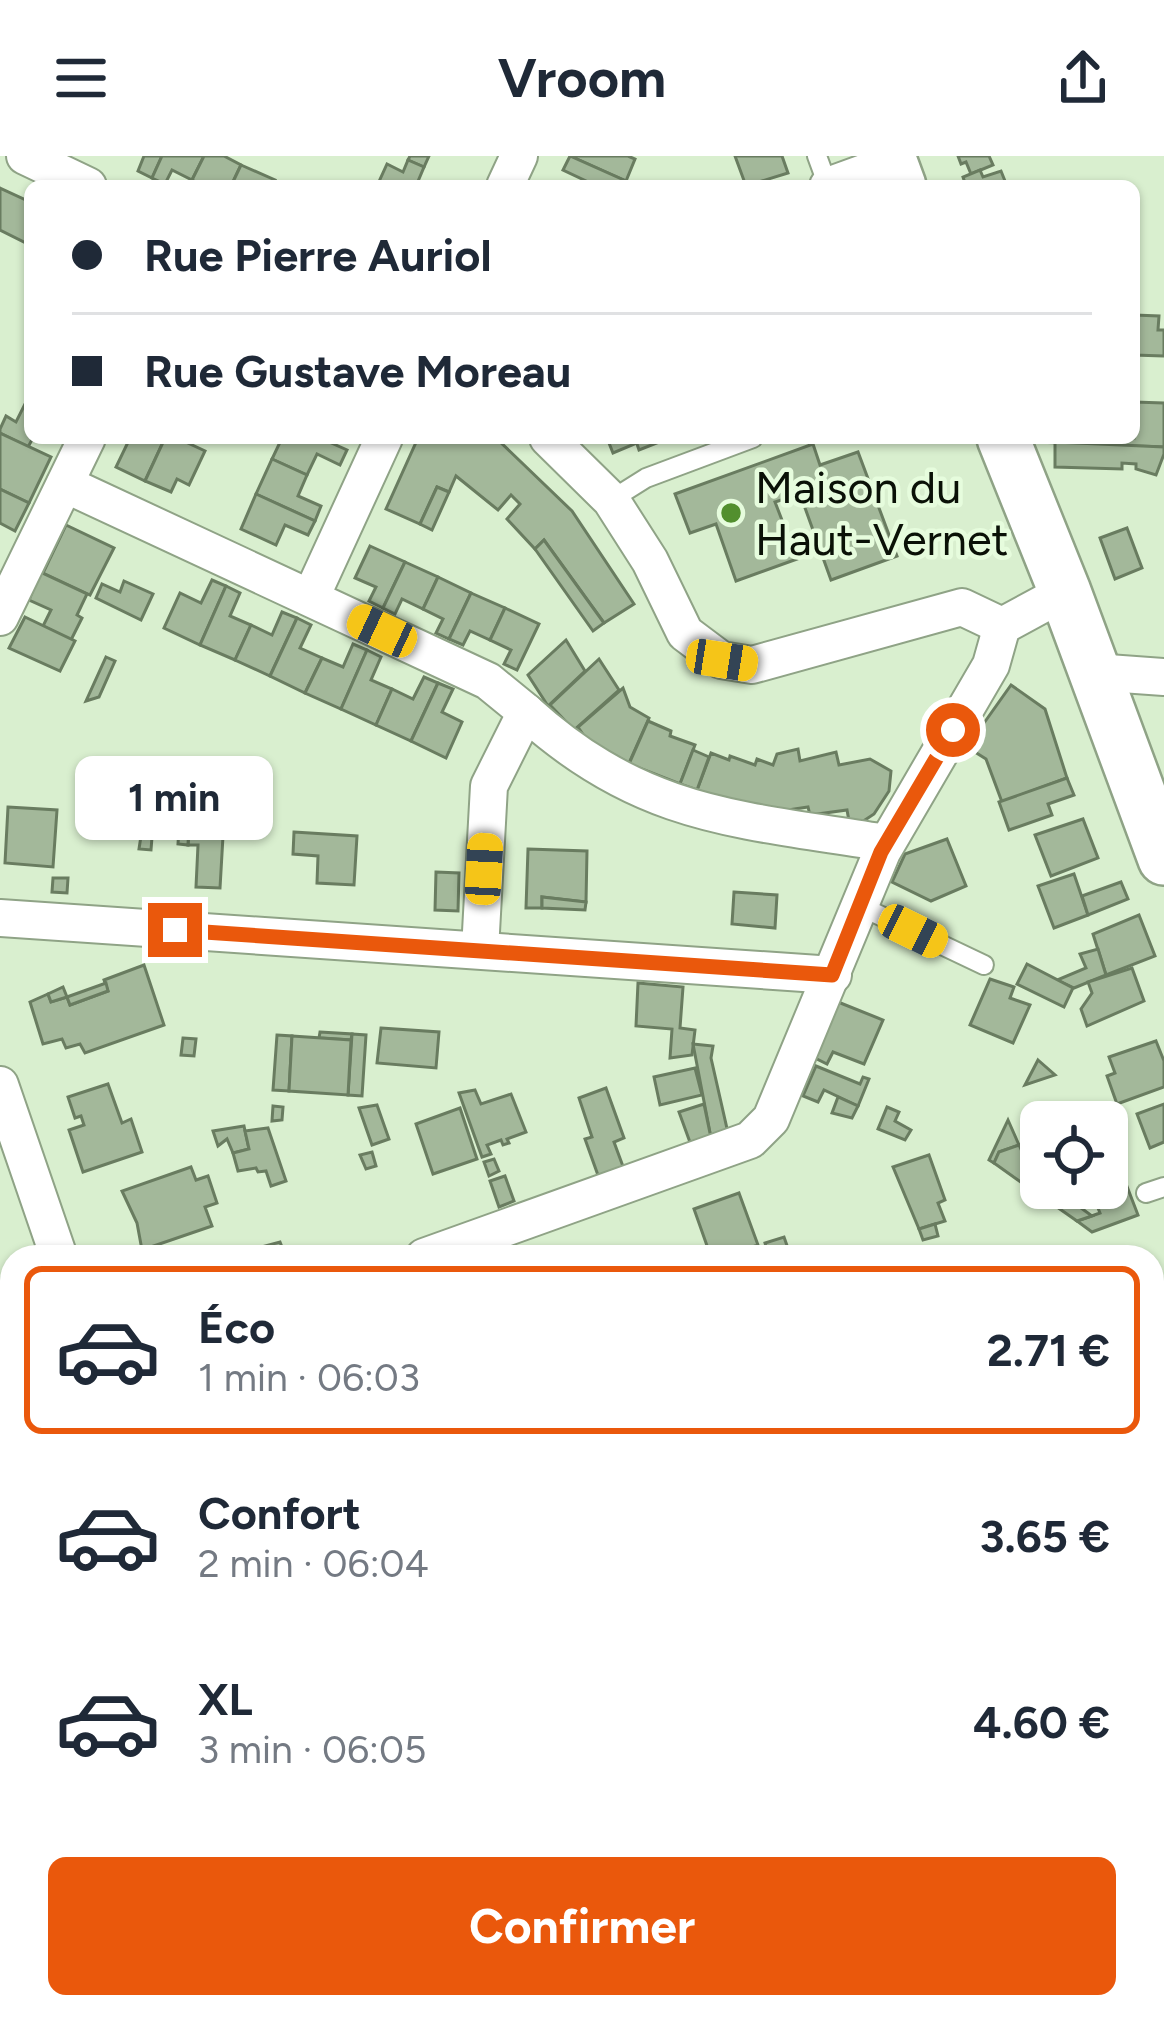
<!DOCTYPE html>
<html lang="fr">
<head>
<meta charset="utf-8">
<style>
  body { margin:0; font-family:Figtree,sans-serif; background:#f6f6f7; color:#1f2937; height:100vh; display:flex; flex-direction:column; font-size:45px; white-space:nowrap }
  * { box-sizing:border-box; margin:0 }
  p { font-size:39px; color:#747a83 }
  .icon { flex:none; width:66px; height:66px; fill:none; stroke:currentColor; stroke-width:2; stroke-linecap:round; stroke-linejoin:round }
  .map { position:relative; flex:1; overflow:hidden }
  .details { position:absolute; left:0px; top:1089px; width:1164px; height:774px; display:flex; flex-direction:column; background:#fff; border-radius:36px 36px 0 0; box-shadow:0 3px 9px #0004 }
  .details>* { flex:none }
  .top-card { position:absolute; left:24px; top:24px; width:1116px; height:264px; border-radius:18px; box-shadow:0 3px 9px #0004; display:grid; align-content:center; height:264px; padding:0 48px; background:#fff }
  .tools { position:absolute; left:1020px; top:945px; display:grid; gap:24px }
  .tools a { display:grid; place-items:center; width:108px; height:108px; border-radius:18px; background:#fff; box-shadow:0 3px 9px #0004; font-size:60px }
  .end { position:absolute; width:54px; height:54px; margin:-27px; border:15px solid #ea580c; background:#fff; box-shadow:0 0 0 6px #fff }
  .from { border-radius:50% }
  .bubble { position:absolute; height:84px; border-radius:18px; background:#fff; box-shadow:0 3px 9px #0004; font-size:39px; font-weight:700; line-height:84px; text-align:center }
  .car { position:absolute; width:36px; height:72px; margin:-36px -18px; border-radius:15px; box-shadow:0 0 9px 3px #0007; background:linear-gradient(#f5c518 24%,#345 0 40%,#f5c518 0 76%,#345 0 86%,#f5c518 0) }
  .top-card b { display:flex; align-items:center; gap:42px; height:114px; font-size:45px }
  .top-card b+b { border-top:3px solid #e0e1e3 }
  .top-card i { width:30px; height:30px; background:#1f2937 }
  ul { padding:21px 0 0; list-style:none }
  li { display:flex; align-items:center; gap:36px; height:168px; margin:0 24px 18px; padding:0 24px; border:6px solid transparent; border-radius:18px }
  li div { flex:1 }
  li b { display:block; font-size:45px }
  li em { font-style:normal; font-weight:700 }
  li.active { border-color:#ea580c }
  li>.icon { width:108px; height:108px; stroke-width:1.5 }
  .cta { display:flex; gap:24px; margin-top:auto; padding:24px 48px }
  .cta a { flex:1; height:138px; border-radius:18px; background:#ea580c; color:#fff; font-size:48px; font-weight:700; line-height:138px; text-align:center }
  header { display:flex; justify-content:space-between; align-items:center; height:156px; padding:0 48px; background:#fff; font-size:54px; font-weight:700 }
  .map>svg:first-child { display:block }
</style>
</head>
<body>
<header><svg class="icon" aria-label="menu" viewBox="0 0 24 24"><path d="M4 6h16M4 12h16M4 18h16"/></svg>Vroom<svg class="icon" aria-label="share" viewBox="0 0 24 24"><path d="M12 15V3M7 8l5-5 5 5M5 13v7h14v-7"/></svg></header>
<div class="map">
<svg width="1164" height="1863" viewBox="0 0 1164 1863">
  <rect width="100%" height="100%" fill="#d9efcf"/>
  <g fill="#a3b89a" stroke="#697c60" stroke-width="3">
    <path d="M144 0H162L152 22 138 15Z"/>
    <path d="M162 0H204L192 24 172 14 165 28 152 22Z"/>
    <path d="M204 0H224L241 9 231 30H205L192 24Z"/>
    <path d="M410 0H429L424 11 408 4Z"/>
    <path d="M570 0H628L635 3 626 25Z"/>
    <path d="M570 0 626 25 624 30H584L586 25 563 14Z"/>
    <path d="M735 0H782L788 17 746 30Z"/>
    <path d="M958 0H989L993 9 971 18 966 6 961 8Z"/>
    <path d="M408 4 424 11 416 30H377L387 8 403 16Z"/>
    <path d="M241 9 275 24 272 30H231Z"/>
    <path d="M980 14 983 21 1001 15 1007 30H966L963 21Z"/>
    <path d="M0 32 30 46V89L0 74Z"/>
    <path d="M1134 159 1159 160 1158 174H1164V200L1134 199Z"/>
    <path d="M29 240 33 282 28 291 0 277V273L6 260 16 266Z"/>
    <path d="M1134 246 1164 247V291L1036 286 1035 282H1134Z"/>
    <path d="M0 277 51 301 29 347 0 333Z"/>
    <path d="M130 282H165L145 325 116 311Z"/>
    <path d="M165 282H177L205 295 189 329 177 323 171 336 145 325Z"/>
    <path d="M282 282H320L347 294 340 309 317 298 307 319 272 303Z"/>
    <path d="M418 282H496L572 355 634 448 604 467 544 384 535 393 507 363 520 348 511 339 498 354 456 320 449 336 437 331 420 368 386 353Z"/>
    <path d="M607 282H635L637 287 613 297Z"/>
    <path d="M635 282H655L657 287 639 294Z"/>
    <path d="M1055 286 1164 291V298L1156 319 1136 313V308L1122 307V313L1055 311Z"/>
    <path d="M813 288 820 309 858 296 897 400 831 424 800 338 775 346 797 403 736 425 716 368 690 377 675 338Z"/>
    <path d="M272 303 307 319 298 340 321 350 315 365 256 338Z"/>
    <path d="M437 331 449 336 432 374 420 368Z"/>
    <path d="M0 333 29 347 15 375 0 367Z"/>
    <path d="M256 338 315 365 308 379 285 369 276 389 241 373Z"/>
    <path d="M66 369 114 392 90 439 43 417Z"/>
    <path d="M1127 372 1142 412 1115 423 1100 382Z"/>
    <path d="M544 384 604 467 593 475 535 393Z"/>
    <path d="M370 390 405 406 383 452 369 445 376 431 355 422Z"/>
    <path d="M405 406 438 421 423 453 402 443 395 458 383 452Z"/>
    <path d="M40 416 87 438 77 459 82 462 71 484 43 470 51 454 29 444Z"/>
    <path d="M438 421 471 437 449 483 436 477 443 463 423 453Z"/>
    <path d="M212 424 226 430 200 489 164 472 180 437 201 447Z"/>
    <path d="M124 425 153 438 141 464 96 442 102 428 120 436Z"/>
    <path d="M226 430 240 437 230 460 251 469 235 504 200 489Z"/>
    <path d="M471 437 505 452 490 484 470 475 463 489 449 483Z"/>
    <path d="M505 452 539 468 517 514 504 508 511 494 490 484Z"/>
    <path d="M282 456 297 462 270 520 235 504 251 469 272 479Z"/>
    <path d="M25 461 75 485 60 515 9 492Z"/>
    <path d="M297 462 311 469 300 492 322 502 305 537 270 520Z"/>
    <path d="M566 484 585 515 548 550 528 519Z"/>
    <path d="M353 488 367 494 341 553 305 537 322 502 343 511Z"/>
    <path d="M367 494 381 501 371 524 392 533 376 569 341 553Z"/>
    <path d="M106 501 115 505 99 541 86 545Z"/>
    <path d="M599 503 619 534 574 574 550 549Z"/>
    <path d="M424 521 438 527 411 585 376 569 392 533 413 543Z"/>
    <path d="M438 527 453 533 442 556 462 566 446 602 411 585Z"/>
    <path d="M1011 529 1045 553 1067 622 1002 646 986 603 967 591Z"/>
    <path d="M623 532 630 551 649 562 629 607 586 583 578 571Z"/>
    <path d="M648 565 671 575 670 580 695 589 680 628 629 608Z"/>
    <path d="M798 593 800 605 836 596 839 609 870 603 891 615 889 635 874 658 862 666 849 665 847 654 810 659 808 651 788 654 736 648 697 634 711 597 729 604 730 600 755 609 757 603 773 609 777 598Z"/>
    <path d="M693 594 709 601 697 634 680 628Z"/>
    <path d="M174 607 227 611 220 732 196 731 198 689H188L190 640 172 639Z"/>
    <path d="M1067 622 1074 639 1048 648 1052 659 1009 674 999 646Z"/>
    <path d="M181 639 190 640 188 689 178 688Z"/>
    <path d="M8 651 57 654 53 711 5 707Z"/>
    <path d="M1083 663 1098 702 1051 720 1035 679Z"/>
    <path d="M294 676 357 680 354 729 317 727 318 700 293 698Z"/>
    <path d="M141 680 152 681 151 694 139 693Z"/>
    <path d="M947 683 966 730 931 745 892 726 905 698Z"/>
    <path d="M528 693 587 695 586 746 542 741V752H526Z"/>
    <path d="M436 716 459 717 458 755 435 754Z"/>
    <path d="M1074 718 1088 759 1054 772 1038 730Z"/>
    <path d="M53 722H68L67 737 52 736Z"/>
    <path d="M1121 726 1128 743 1088 759 1082 740Z"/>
    <path d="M734 736 777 739 775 772 732 768Z"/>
    <path d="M542 741 586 746 585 754 542 752Z"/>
    <path d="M1139 759 1155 800 1106 819 1093 778Z"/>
    <path d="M1098 793 1106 819 1074 832 1057 824 1086 812 1080 798Z"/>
    <path d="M1027 808 1073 832 1064 851 1017 828Z"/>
    <path d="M144 809 164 869 85 897 80 888 66 892 62 883 43 888 30 846 48 838 51 846 67 841 70 849 108 835 104 824Z"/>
    <path d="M1132 812 1144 845 1087 870 1081 853 1092 837 1088 826Z"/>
    <path d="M990 823 1014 831 1010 842 1030 849 1013 887 970 869Z"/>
    <path d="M106 827 108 835 70 849 67 841Z"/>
    <path d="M638 827 683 831 680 872 695 874 692 899 670 902 672 873 636 870Z"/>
    <path d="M63 831 67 841 51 846 48 838Z"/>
    <path d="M838 846 883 864 864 908 833 896 827 908 813 901Z"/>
    <path d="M381 872 439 876 436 912 377 907Z"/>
    <path d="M320 876 352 878 351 884 319 882Z"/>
    <path d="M352 878 366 879 362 940 348 939Z"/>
    <path d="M277 879 292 880 289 935 273 934Z"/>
    <path d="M292 880 351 884 348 939 289 935Z"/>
    <path d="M183 882 196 883 194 900 181 899Z"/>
    <path d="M1156 885 1164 905V931L1117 948 1107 920 1115 917 1109 901Z"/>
    <path d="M693 888 713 890 711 902 728 977 711 982Z"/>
    <path d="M1038 904 1055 919 1025 929Z"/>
    <path d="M816 910 860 928 863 921 869 923 858 950 824 934 818 946 803 940Z"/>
    <path d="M695 912 702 939 660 949 654 921Z"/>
    <path d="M108 928 122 967 131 963 142 996 83 1016 69 974 84 969 81 960 75 962 68 941Z"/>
    <path d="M606 932 624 982 614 986 624 1013 599 1022 585 983 592 981 579 942Z"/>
    <path d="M475 934 481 948 511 938 526 976 507 983 509 987 503 989 501 984 487 989 491 998 482 1001 459 937Z"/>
    <path d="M838 941 858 950 852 962 832 957Z"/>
    <path d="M704 948 711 982 691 989 679 956Z"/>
    <path d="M1164 948V986L1150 992 1137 958Z"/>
    <path d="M377 949 389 983 372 989 359 952Z"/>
    <path d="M273 950 283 951 282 964 272 965Z"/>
    <path d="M887 951 899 956 895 965 911 974 905 984 878 973Z"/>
    <path d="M460 952 477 1003 433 1018 416 968Z"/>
    <path d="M1008 964 1019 989 999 996 994 1007 989 1004Z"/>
    <path d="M244 970 249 993 233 997 227 983 218 990 213 975Z"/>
    <path d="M268 972 286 1025 271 1030 266 1015 258 1016 256 1012 238 1015 233 997 249 993 245 975Z"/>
    <path d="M1019 989 1034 1022 1041 1020 1042 1032H1029L994 1007 999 996Z"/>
    <path d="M372 996 376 1010 366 1013 360 999Z"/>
    <path d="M929 999 945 1044 938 1047 945 1065 919 1073 893 1011Z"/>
    <path d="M494 1003 499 1015 489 1020 484 1006Z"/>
    <path d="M191 1011 196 1024 208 1020 217 1047 205 1051 212 1070 142 1094 137 1067 122 1035Z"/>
    <path d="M505 1020 514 1045 499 1051 490 1025Z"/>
    <path d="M1123 1020 1138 1059 1092 1076 1077 1065 1100 1057 1090 1032H1107V1026Z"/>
    <path d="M1042 1032H1054L1092 1060 1077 1065 1034 1035Z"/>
    <path d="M739 1037 758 1089 724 1101H711L694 1053Z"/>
    <path d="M935 1068 938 1080 923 1084 919 1073Z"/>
    <path d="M784 1081 791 1101H769L765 1087Z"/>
    <path d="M280 1086 286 1101H269L265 1090Z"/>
    <path d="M901 1091 904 1101H869L878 1098Z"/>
    <path d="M1164 1233V1309L1158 1311 1152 1289V1238Z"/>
    <path d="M12 1403V1426L0 1430V1408Z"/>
    <path d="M12 1545V1594L0 1599V1549Z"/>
    <path d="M944 1851H1002L1004 1855 989 1863H952Z"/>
  </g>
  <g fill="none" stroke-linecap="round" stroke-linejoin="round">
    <defs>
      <g id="service">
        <path d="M817 0 828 30"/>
        <path d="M611 344 646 322 753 282"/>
        <path d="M860 750 984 809"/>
        <path d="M1146 1037 1164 1031"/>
      </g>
      <g id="minor">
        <path d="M25 0 88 30"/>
        <path d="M505 30 519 0"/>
        <path d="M828 30 891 7"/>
        <path d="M548 282 611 344 650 405 685 477 721 504 752 509 962 451 1002 470"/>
        <path d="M65 328 488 525 526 556 489 630 480 794"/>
        <path d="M311 441 384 282"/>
        <path d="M0 461 87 282"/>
        <path d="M1094 516 1164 521"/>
        <path d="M526 556C643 662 739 663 886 687"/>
        <path d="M0 762 833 819"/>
        <path d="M0 929 59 1101"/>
        <path d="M424 1101 750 984 771 963 882 696 991 509 1002 470 1065 436"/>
        <path d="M0 1253 12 1249"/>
        <path d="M1152 1338 1164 1334"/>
        <path d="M1152 1411 1164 1445"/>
        <path d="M0 1507 12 1503"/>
        <path d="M1152 1654 1164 1650"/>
        <path d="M1152 1845 1164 1822"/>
      </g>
      <g id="secondary">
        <path d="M889 0 900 30"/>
        <path d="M1003 282 1065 436 1164 703"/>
      </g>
    </defs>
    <use href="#service" stroke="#8fa386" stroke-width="22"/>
    <use href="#minor" stroke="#8fa386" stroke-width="40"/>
    <use href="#secondary" stroke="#8fa386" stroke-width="56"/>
    <use href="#service" stroke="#fff" stroke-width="18"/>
    <use href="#minor" stroke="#fff" stroke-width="36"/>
    <use href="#secondary" stroke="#fff" stroke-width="51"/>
  </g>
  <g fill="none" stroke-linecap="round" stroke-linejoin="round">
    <path stroke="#ea580c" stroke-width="15" d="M175 774 832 819 881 696 953 574"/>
  </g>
  <circle fill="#528f2e" stroke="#e6fcdd" stroke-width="4.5" cx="731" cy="357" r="12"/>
  <g text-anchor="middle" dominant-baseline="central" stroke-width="9" stroke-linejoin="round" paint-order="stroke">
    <g font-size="45" fill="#0a1107" stroke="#e6fcdd" text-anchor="start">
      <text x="755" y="331">Maison du<tspan x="755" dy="52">Haut-Vernet</tspan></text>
    </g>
  </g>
</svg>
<div class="tools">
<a><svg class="icon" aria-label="locate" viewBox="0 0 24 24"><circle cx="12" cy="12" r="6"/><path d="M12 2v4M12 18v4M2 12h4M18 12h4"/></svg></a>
</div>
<i class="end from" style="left:953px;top:574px"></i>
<i class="end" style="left:175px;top:774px"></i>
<div class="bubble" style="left:75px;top:600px;width:198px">1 min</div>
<i class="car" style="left:382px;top:475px;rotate:295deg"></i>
<i class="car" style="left:722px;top:504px;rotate:99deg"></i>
<i class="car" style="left:484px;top:713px;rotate:3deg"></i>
<i class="car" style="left:913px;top:775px;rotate:116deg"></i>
<div class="top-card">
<b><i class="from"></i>Rue Pierre Auriol</b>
<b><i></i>Rue Gustave Moreau</b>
</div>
<section class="details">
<ul>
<li class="active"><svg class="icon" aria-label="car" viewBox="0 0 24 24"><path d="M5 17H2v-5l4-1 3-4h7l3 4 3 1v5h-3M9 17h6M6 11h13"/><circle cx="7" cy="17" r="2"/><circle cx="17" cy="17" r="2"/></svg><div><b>Éco</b><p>1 min · 06:03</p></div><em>2.71 €</em></li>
<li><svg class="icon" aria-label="car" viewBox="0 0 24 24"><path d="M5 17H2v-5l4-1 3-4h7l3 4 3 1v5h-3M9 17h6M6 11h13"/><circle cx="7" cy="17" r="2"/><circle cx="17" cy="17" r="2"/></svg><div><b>Confort</b><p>2 min · 06:04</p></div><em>3.65 €</em></li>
<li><svg class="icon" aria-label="car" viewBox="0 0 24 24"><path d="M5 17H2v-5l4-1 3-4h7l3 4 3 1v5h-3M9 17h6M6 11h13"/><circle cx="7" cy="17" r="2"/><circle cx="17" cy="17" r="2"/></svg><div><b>XL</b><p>3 min · 06:05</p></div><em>4.60 €</em></li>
</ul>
<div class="cta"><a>Confirmer</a></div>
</section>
</div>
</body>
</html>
